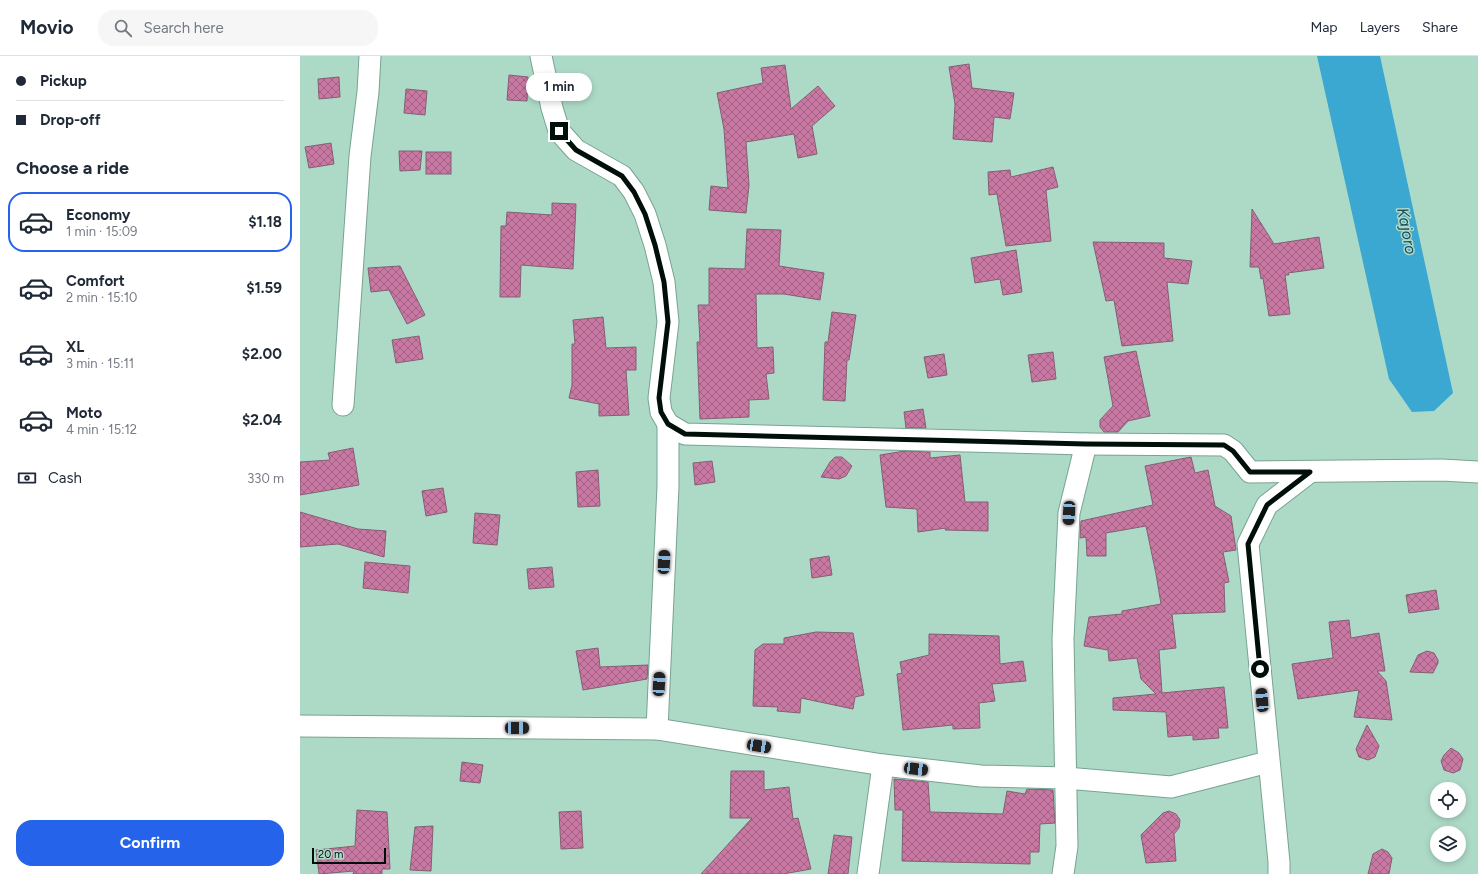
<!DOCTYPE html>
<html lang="en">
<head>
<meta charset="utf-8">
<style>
  body { margin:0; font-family:Figtree,sans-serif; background:#f6f6f7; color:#1f2937; height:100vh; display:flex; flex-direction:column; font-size:15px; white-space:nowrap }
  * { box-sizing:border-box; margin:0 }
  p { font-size:13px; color:#747a83 }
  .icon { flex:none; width:22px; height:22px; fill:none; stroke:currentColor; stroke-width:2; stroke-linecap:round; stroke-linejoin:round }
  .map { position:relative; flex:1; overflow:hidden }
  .side { display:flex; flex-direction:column; background:#fff; width:300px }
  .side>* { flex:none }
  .top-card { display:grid; align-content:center; height:88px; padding:0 16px; background:#fff }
  .controls { position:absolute; left:1130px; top:726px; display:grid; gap:8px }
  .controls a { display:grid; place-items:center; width:36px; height:36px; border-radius:50%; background:#fff; box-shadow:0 2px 6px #0003; font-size:20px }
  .scale { position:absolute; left:12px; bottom:10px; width:74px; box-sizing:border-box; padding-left:4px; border:2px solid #010f09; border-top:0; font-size:11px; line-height:14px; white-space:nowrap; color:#010f09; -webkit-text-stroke:3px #addac7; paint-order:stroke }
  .end { position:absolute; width:18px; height:18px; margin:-9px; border:5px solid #010f09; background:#fff; box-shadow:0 0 0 2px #fff }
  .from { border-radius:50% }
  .bubble { position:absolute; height:28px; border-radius:14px; background:#fff; box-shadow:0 2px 6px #0003; font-size:13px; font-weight:700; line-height:28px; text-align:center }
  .car { position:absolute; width:12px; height:24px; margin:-12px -6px; border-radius:5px; box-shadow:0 0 3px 1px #0007; background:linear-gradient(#222 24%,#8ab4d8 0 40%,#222 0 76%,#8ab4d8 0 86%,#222 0) }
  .top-card b { display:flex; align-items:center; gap:14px; height:38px; font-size:15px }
  .top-card b+b { border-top:1px solid #e0e1e3 }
  .top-card i { width:10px; height:10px; background:#1f2937 }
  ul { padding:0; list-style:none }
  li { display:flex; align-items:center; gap:12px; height:60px; margin:0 8px 6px; padding:0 8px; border:2px solid transparent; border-radius:16px }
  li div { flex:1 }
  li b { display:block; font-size:15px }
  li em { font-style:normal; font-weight:700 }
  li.selected { border-color:#2563eb }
  li>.icon { width:36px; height:36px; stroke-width:1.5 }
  h2 { padding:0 16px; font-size:18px; line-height:48px }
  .pay { display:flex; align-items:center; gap:10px; height:44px; padding:0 16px; font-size:15px }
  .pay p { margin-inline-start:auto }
  .primary-button { display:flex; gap:8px; margin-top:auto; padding:8px 16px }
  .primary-button a { flex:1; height:46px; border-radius:16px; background:#2563eb; color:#fff; font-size:16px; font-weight:700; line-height:46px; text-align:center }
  header { display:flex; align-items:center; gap:24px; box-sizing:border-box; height:56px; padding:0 20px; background:#fff; border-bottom:1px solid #e0e1e3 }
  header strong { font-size:19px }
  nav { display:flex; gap:22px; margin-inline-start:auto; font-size:14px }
  .search { width:280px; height:36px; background:#f6f6f7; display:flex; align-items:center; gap:10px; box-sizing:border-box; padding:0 14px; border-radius:16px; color:#747a83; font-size:15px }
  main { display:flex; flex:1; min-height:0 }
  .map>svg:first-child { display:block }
</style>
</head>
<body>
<header>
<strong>Movio</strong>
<div class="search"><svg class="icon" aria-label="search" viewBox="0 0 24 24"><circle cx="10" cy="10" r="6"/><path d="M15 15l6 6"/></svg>Search here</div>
<nav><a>Map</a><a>Layers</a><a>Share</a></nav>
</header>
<main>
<section class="side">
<div class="top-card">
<b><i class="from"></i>Pickup</b>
<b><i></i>Drop-off</b>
</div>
<h2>Choose a ride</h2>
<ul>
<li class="selected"><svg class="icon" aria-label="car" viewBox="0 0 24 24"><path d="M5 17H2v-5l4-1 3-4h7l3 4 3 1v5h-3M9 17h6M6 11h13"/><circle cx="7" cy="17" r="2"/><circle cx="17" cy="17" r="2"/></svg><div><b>Economy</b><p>1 min · 15:09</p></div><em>$1.18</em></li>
<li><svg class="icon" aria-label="car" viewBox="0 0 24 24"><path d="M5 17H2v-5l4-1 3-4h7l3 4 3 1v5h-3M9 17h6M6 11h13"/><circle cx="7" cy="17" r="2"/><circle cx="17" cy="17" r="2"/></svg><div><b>Comfort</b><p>2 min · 15:10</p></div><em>$1.59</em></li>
<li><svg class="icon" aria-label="car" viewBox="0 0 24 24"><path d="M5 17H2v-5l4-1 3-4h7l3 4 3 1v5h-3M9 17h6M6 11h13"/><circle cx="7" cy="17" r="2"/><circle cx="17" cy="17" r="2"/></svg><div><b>XL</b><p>3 min · 15:11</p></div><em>$2.00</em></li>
<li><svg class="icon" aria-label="car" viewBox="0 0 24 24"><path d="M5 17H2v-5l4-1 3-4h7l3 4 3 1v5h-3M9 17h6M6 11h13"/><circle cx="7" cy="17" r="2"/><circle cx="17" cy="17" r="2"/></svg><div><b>Moto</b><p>4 min · 15:12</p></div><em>$2.04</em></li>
</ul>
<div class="pay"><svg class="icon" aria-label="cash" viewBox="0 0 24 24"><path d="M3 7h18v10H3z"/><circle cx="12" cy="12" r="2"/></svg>Cash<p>330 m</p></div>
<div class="primary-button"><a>Confirm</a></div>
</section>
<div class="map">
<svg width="1178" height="818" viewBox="0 0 1178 818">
  <defs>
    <pattern id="building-cross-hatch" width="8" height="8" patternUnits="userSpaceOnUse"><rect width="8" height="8" fill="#c878a3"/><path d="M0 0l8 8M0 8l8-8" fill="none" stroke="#a06183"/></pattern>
  </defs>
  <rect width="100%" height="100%" fill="#addac7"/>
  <path fill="#3ba8d1" d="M1017 0H1080L1153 337 1134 355 1112 356 1089 323Z"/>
  <g fill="url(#building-cross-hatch)" stroke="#845f72">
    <path d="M669 8 672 32 714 37 710 63 694 61 692 86 653 83 655 48 649 11Z"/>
    <path d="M485 9 491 53 518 30 535 50 512 70 517 98 498 102 494 78 446 86 449 129 446 157 409 154 411 130 428 132 424 73 417 37 463 27 461 12Z"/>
    <path d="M209 19 228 21 227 45 207 44Z"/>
    <path d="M39 21 40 41 19 43 18 23Z"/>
    <path d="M106 33 127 35 125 59 104 57Z"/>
    <path d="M31 87 34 108 9 112 5 91Z"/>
    <path d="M99 95H122L120 114 100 115Z"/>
    <rect x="126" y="96" width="25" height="22"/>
    <path d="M753 111 758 131 746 134 751 185 706 190 697 138 689 139 688 116 710 114 711 121Z"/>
    <path d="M252 147 276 148 273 213 221 209 220 241H200L201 170H206L207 156 252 159Z"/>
    <path d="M952 153 974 188 1019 181 1024 212 988 217 989 219H985L990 258 969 260 963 222 961 223 959 211H950Z"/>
    <path d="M447 173 481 174 479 210 524 217 520 244 484 238H456L457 292 473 291 474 317 466 318 469 343 449 344V361L400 363 397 286H400L398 249H409V212L445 213Z"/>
    <path d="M793 186 864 187V202L892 205 888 228 867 226 873 285 822 290 814 244 806 245Z"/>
    <path d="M716 194 722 236 703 239 700 223 675 227 671 202Z"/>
    <path d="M100 210 125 259 107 268 89 234 71 236 68 212Z"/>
    <path d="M532 256 556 259 549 304H547L545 345 523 344 525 286H528Z"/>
    <path d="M303 261 306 292 336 291V314H326L329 359 299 360V348L269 342 272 329V288H275L273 264Z"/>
    <path d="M119 280 123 303 96 307 92 284Z"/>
    <path d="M836 295 850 360 828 365 818 376H804L800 371V364L813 350 804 301Z"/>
    <path d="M753 296 756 323 732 326 728 299Z"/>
    <path d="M644 298 647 319 628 322 624 301Z"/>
    <path d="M623 353 626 372H606L604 356Z"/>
    <path d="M53 392 59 429 0 439V406L30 404 28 397Z"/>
    <path d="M605 395 630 396V402L660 399 665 446H688V475L645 474 646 472 618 476 617 453 586 451 580 399Z"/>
    <path d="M535 401H542L552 410 546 420 539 423 521 421 530 406Z"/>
    <path d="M891 401 895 417 908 414 915 450 931 460 936 494 923 496 929 526 924 527 925 556 872 558 876 592 859 594 862 637 924 631 928 672H918L919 682 893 684V679L868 681 866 656 813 654V642L856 638 841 623 837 602 809 605 808 594 784 590 789 561 822 558V555L861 548 856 518 846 470 806 477V500H787L786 481 780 482 781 465 853 449 845 410Z"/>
    <path d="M412 405 415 426 395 429 393 407Z"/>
    <path d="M298 414 300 450 278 451 276 416Z"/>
    <path d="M143 432 147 456 126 460 122 435Z"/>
    <path d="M0 456 58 473 86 475 84 501 38 488 0 491Z"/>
    <path d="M175 457 200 459 197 489 173 487Z"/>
    <path d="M529 500 532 519 512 522 510 503Z"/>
    <path d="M65 506 110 510 108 537 63 532Z"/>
    <path d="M252 511 254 531 229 533 227 513Z"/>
    <path d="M1136 534 1139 553 1109 557 1106 539Z"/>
    <path d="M1049 564 1051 582 1079 577 1085 615H1077L1086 625 1092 664 1054 661 1059 634 998 643 992 608 1033 602 1029 566Z"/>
    <path d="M516 576 553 577 564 639 555 641 553 653 501 642 500 657 477 655 478 651 453 650 455 594 463 588H484V582Z"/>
    <path d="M629 578 699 580 700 608 723 605 726 625 692 628 695 645 679 647 680 672 653 673V669L603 674 597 618 602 617 600 606 629 599Z"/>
    <path d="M298 592 300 611 348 609 347 623 283 634 276 595Z"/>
    <path d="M1127 595 1134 597 1138 604V607L1133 617 1110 616 1118 599Z"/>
    <path d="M1067 669 1079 690 1075 701 1068 704 1059 701 1056 693Z"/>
    <path d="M1151 692 1159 697 1163 703 1160 714 1153 717 1144 714 1141 705 1144 699Z"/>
    <path d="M162 706 183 709 180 727 160 725Z"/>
    <path d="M431 715H464V734L489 731 493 763 498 762 511 813 483 818H401L452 762H430Z"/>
    <path d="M594 723 628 726 630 756 703 758 707 735 725 738 727 733 753 734 755 767 740 768 739 796H730V808L602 805 603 754H595Z"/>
    <path d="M57 754 87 756 90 813H82V818H53L54 815 19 818 16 794 55 790Z"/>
    <path d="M281 755 283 792 261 793 259 756Z"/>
    <path d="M869 755 876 758 880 764 879 772 874 778 876 805 846 807 841 779 863 757Z"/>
    <path d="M133 770 131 815 110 814 115 771Z"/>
    <path d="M534 779 552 781 548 818H528Z"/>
    <path d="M1082 793 1088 796 1092 802 1089 818H1068L1073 798Z"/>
  </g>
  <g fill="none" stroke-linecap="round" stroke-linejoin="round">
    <defs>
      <g id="street">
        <path d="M241 0 252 52 259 75 276 94 322 120 334 136 345 158 355 189 364 226 368 266 359 342 361 356 368 368 385 378 786 388 924 389 933 395 950 416 1142 414 1178 416"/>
        <path d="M43 349 60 100 68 36 70 0"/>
        <path d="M0 670 357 673 583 709 681 720 766 722 871 731 968 706"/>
        <path d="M357 673 368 430V368"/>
        <path d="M568 818 583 709"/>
        <path d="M763 818 767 790 763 583 769 457 786 388"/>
        <path d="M979 818V806L948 488 967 449 1010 416"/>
      </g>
    </defs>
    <use href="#street" stroke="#78a391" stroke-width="23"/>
    <use href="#street" stroke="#fff" stroke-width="21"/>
  </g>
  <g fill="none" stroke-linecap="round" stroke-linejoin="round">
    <path stroke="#010f09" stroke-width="5" d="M259 75 276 94 322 120 334 136 345 158 355 189 364 226 368 266 359 342 361 356 368 368 385 378 786 388 924 389 933 395 950 416H1010L967 449 948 488 960 613"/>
  </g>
  <g text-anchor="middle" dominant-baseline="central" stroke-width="3" stroke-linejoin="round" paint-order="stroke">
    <g font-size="16" font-style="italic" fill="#1c495a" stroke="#addac7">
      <text transform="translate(1107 175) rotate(79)">Kajoro</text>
    </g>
  </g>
</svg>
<div class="controls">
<a><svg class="icon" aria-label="locate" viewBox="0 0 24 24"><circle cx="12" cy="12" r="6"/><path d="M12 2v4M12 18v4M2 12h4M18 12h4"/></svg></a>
<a><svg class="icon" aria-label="layers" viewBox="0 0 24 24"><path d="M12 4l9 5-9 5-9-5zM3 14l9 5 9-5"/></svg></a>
</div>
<div class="scale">20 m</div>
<i class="end from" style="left:960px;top:613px"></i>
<i class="end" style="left:259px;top:75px"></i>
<div class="bubble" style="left:226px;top:17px;width:66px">1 min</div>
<i class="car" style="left:769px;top:457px;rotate:183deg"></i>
<i class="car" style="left:364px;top:506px;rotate:3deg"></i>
<i class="car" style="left:359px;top:628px;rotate:3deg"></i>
<i class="car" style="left:962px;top:644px;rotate:355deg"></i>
<i class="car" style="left:217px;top:672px;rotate:90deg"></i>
<i class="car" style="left:459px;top:690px;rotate:99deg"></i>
<i class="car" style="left:616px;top:713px;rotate:97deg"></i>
</div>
</main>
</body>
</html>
